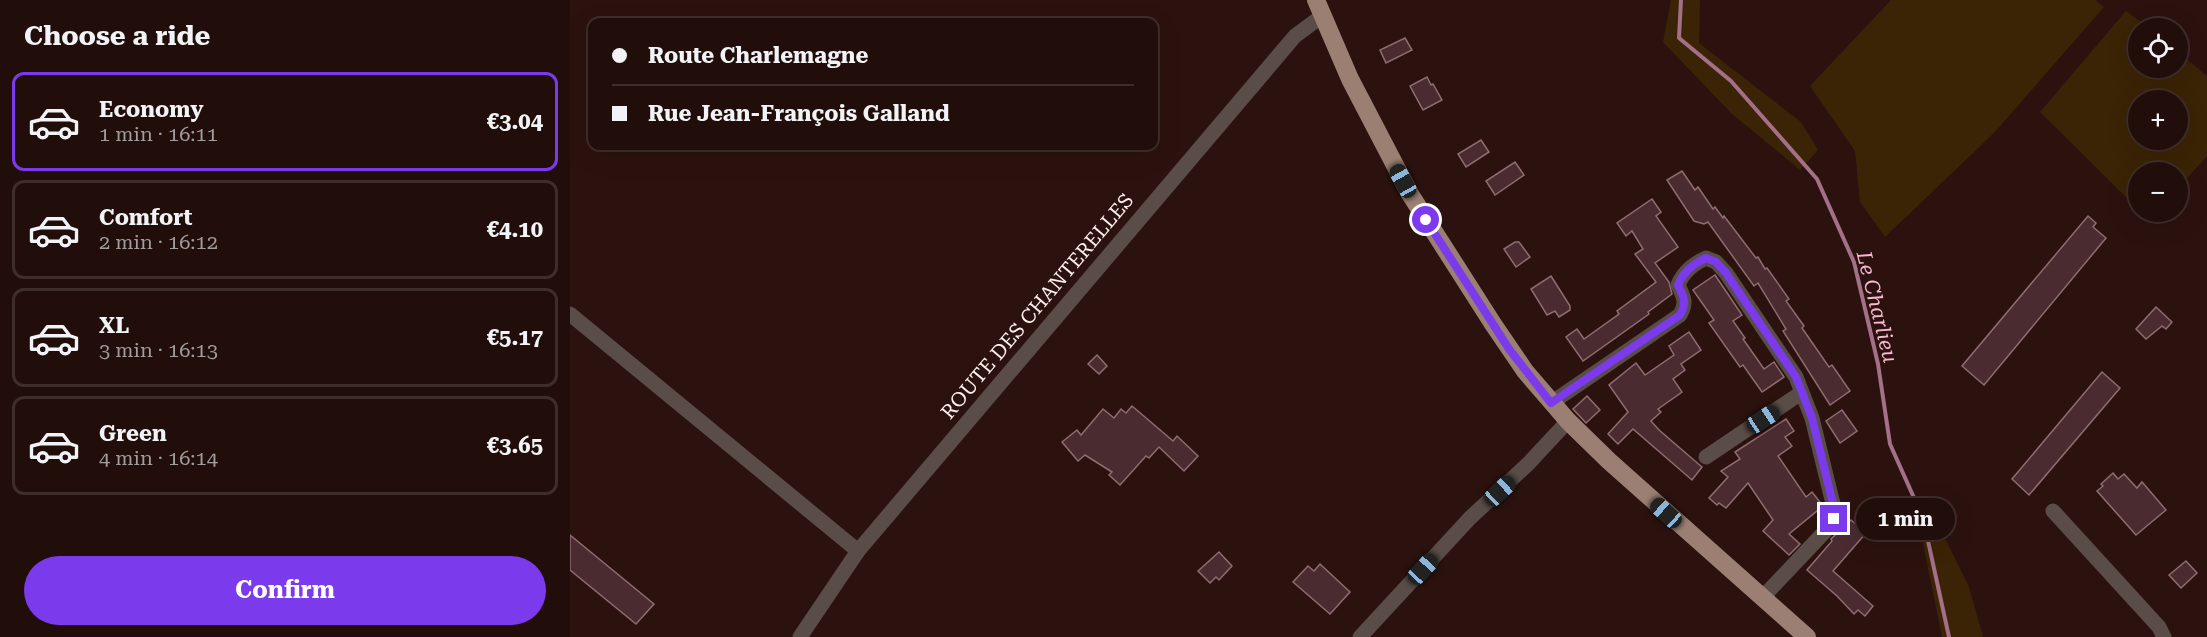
<!DOCTYPE html>
<html lang="en">
<head>
<meta charset="utf-8">
<style>
  body { margin:0; font-family:"Roboto Serif",serif; background:#2d1c18; color:#f1f3f6; height:100vh; display:flex; flex-direction:column; font-size:22px; white-space:nowrap }
  * { box-sizing:border-box; margin:0 }
  p { font-size:20px; color:#a29c9c }
  .icon { flex:none; width:33px; height:33px; fill:none; stroke:currentColor; stroke-width:2; stroke-linecap:round; stroke-linejoin:round }
  .map { position:relative; flex:1; overflow:hidden }
  .details { display:flex; flex-direction:column; background:#210e0a; width:570px }
  .details>* { flex:none }
  .guide { position:absolute; left:18px; top:18px; width:570px; height:132px; border-radius:12px; box-shadow:0 6px 24px #0002,0 0 0 2px #3e2e2b; display:grid; align-content:center; height:132px; padding:0 24px; background:#210e0a }
  .fabs { position:absolute; left:1558px; top:18px; display:grid; gap:12px }
  .fabs a { display:grid; place-items:center; width:60px; height:60px; border-radius:50%; background:#210e0a; box-shadow:0 6px 24px #0002,0 0 0 2px #3e2e2b; font-size:30px }
  .end { position:absolute; width:27px; height:27px; margin:-14px; border:8px solid #7c3aed; background:#fff; box-shadow:0 0 0 3px #fff }
  .from { border-radius:50% }
  .bubble { position:absolute; height:42px; border-radius:21px; background:#210e0a; box-shadow:0 6px 24px #0002,0 0 0 2px #3e2e2b; font-size:20px; font-weight:700; line-height:42px; text-align:center }
  .car { position:absolute; width:18px; height:36px; margin:-18px -9px; border-radius:8px; box-shadow:0 0 4px 2px #0007; background:linear-gradient(#222 24%,#8ab4d8 0 40%,#222 0 76%,#8ab4d8 0 86%,#222 0) }
  .guide b { display:flex; align-items:center; gap:21px; height:57px; font-size:22px }
  .guide b+b { border-top:2px solid #3e2e2b }
  .guide i { width:15px; height:15px; background:#f1f3f6 }
  ul { padding:0; list-style:none }
  li { display:flex; align-items:center; gap:18px; height:99px; margin:0 12px 9px; padding:0 12px; border:3px solid #3e2e2b; border-radius:12px }
  li div { flex:1 }
  li b { display:block; font-size:22px }
  li em { font-style:normal; font-weight:700 }
  li.current { border-color:#7c3aed }
  li>.icon { width:54px; height:54px; stroke-width:1.5 }
  h2 { padding:0 24px; font-size:27px; line-height:72px }
  .button { display:flex; gap:12px; margin-top:auto; padding:12px 24px }
  .button a { flex:1; height:69px; border-radius:36px; background:#7c3aed; color:#fff; font-size:24px; font-weight:700; line-height:69px; text-align:center }
  main { display:flex; flex:1; min-height:0 }
  .map>svg:first-child { display:block }
</style>
</head>
<body>
<main>
<section class="details">
<h2>Choose a ride</h2>
<ul>
<li class="current"><svg class="icon" aria-label="car" viewBox="0 0 24 24"><path d="M5 17H2v-5l4-1 3-4h7l3 4 3 1v5h-3M9 17h6M6 11h13"/><circle cx="7" cy="17" r="2"/><circle cx="17" cy="17" r="2"/></svg><div><b>Economy</b><p>1 min · 16:11</p></div><em>€3.04</em></li>
<li><svg class="icon" aria-label="car" viewBox="0 0 24 24"><path d="M5 17H2v-5l4-1 3-4h7l3 4 3 1v5h-3M9 17h6M6 11h13"/><circle cx="7" cy="17" r="2"/><circle cx="17" cy="17" r="2"/></svg><div><b>Comfort</b><p>2 min · 16:12</p></div><em>€4.10</em></li>
<li><svg class="icon" aria-label="car" viewBox="0 0 24 24"><path d="M5 17H2v-5l4-1 3-4h7l3 4 3 1v5h-3M9 17h6M6 11h13"/><circle cx="7" cy="17" r="2"/><circle cx="17" cy="17" r="2"/></svg><div><b>XL</b><p>3 min · 16:13</p></div><em>€5.17</em></li>
<li><svg class="icon" aria-label="car" viewBox="0 0 24 24"><path d="M5 17H2v-5l4-1 3-4h7l3 4 3 1v5h-3M9 17h6M6 11h13"/><circle cx="7" cy="17" r="2"/><circle cx="17" cy="17" r="2"/></svg><div><b>Green</b><p>4 min · 16:14</p></div><em>€3.65</em></li>
</ul>
<div class="button"><a>Confirm</a></div>
</section>
<div class="map">
<svg width="1637" height="637" viewBox="0 0 1637 637">
  <rect width="100%" height="100%" fill="#2c120e"/>
  <g fill="#3b2305" fill-rule="evenodd">
    <path d="M1101 0H1130L1129 43 1231 122 1248 150 1230 170 1161 113 1093 42Z"/>
    <path d="M1321 0H1525L1534 7 1425 132 1315 237 1290 202 1285 151 1240 86Z"/>
    <path d="M1556 11 1579 28H1569V68H1608V52L1637 76V156L1608 188V172H1569V210L1470 112ZM1569 100H1608V140H1569Z"/>
    <path d="M1369 526 1399 587 1413 637H1372L1350 529Z"/>
  </g>
  <g fill="none" stroke-linecap="round" stroke-linejoin="round">
    <path stroke="#a37088" stroke-width="4" d="M1111 0 1109 38 1161 81 1247 179 1284 262 1308 364 1320 444 1353 518 1379 637"/>
  </g>
  <g fill="#492b30" stroke="#8f6c71" stroke-width="1.5">
    <path d="M835 38 842 50 816 63 810 50Z"/>
    <path d="M857 77 861 85 863 84 872 100 853 110 840 86Z"/>
    <path d="M911 140 919 152 896 167 888 154Z"/>
    <path d="M945 162 954 175 925 195 916 181Z"/>
    <path d="M1112 171 1125 190 1128 187 1143 209 1145 207 1153 218 1154 216 1186 258 1188 257 1195 269 1197 268 1219 299 1216 301 1234 326 1232 328 1259 367 1262 365 1280 391 1260 405 1213 331 1216 329 1188 283 1184 286 1138 222 1134 224 1124 221 1097 180Z"/>
    <path d="M1082 199 1091 212 1086 216 1108 247 1085 263 1099 282 1102 294 1078 312 1079 314 1013 361 996 337 1007 329 1014 339 1049 314 1047 311 1086 282 1065 254 1073 249 1062 231 1056 236 1047 223Z"/>
    <path d="M1518 216 1526 223 1523 227 1536 238 1414 385 1392 366Z"/>
    <path d="M945 242H949L960 257 946 267 934 249Z"/>
    <path d="M1145 275 1172 315 1163 321 1175 338 1173 339 1194 369 1204 362 1214 377 1192 392 1173 365 1170 367 1139 323 1144 320 1123 290Z"/>
    <path d="M981 276 1000 306V310L989 317 985 311 977 315 961 289Z"/>
    <path d="M1586 307 1602 322 1596 329 1592 326 1576 339 1566 329Z"/>
    <path d="M1119 332 1131 350 1111 364 1115 370 1103 379 1112 392 1088 409 1091 412 1081 421 1089 430 1132 467 1122 480 1063 429 1048 444 1038 434 1058 412 1039 385 1066 363 1075 375 1104 355 1099 346Z"/>
    <path d="M527 355 537 366 529 374 518 364Z"/>
    <path d="M1532 372 1550 388 1459 495 1442 479Z"/>
    <path d="M1017 396 1030 410 1016 423 1003 409Z"/>
    <path d="M562 406 603 441 607 436 628 456 614 471 589 447 579 458 576 456 550 485 539 475 542 472 515 455 508 461 492 442 507 430 511 435 533 409 544 418 551 409 556 413Z"/>
    <path d="M1272 410 1287 431 1270 443 1256 421Z"/>
    <path d="M1216 419 1224 431 1215 437 1222 446 1208 456 1236 497 1242 492 1253 506 1219 534 1230 544 1219 555 1193 531 1203 520 1178 483 1156 508 1149 503 1147 505 1139 498 1158 477 1151 471 1170 459 1165 452Z"/>
    <path d="M1543 473 1548 479 1554 474 1567 488 1572 482 1596 510 1566 535 1527 491 1533 486 1531 484Z"/>
    <path d="M1281 520 1296 533 1263 571 1303 606 1295 616 1288 610 1284 614 1267 596 1237 570 1262 541 1261 539Z"/>
    <path d="M0 535 84 604 66 624 0 570Z"/>
    <path d="M649 552 662 566 649 580 646 577 640 583 628 571Z"/>
    <path d="M1616 561 1627 573 1611 588 1599 575Z"/>
    <path d="M750 564 780 592 760 614 723 582 738 566 744 571Z"/>
  </g>
  <g fill="none" stroke-linecap="round" stroke-linejoin="round">
    <g stroke="#5a4d47" stroke-width="15">
      <path d="M0 314 288 551"/>
      <path d="M981 403 1110 315C1117 303 1114 297 1108 285 1113 272 1123 264 1136 258L1146 262 1156 273 1226 377 1242 418 1264 508V519L1261 525 1192 598"/>
      <path d="M1136 457 1231 393"/>
      <path d="M1483 511 1589 627 1594 637"/>
      <path d="M230 637 288 551 725 36 752 16"/>
      <path d="M790 637 900 518 959 463 998 421"/>
    </g>
    <path stroke="#9a7f72" stroke-width="18" d="M746 0 780 79 840 194 923 324 955 371 998 421 1039 461 1237 637"/>
  </g>
  <g fill="none" stroke-linecap="round" stroke-linejoin="round">
    <path stroke="#7c3aed" stroke-width="8" d="M856 220 939 349 981 403 1110 315C1117 303 1114 297 1108 285 1113 272 1123 264 1136 258L1146 262 1156 273 1226 377 1242 418 1264 508V519"/>
  </g>
  <g text-anchor="middle" dominant-baseline="central" stroke-width="5" stroke-linejoin="round" paint-order="stroke">
    <g font-size="20" fill="#fdf1ef" stroke="#2c120e">
      <text transform="translate(467 306) rotate(-50)">ROUTE DES CHANTERELLES</text>
    </g>
    <g font-size="21" font-style="italic" fill="#f7b8d4" stroke="#2c120e">
      <text transform="translate(1307 307) rotate(76)">Le Charlieu</text>
    </g>
  </g>
</svg>
<div class="fabs">
<a><svg class="icon" aria-label="locate" viewBox="0 0 24 24"><circle cx="12" cy="12" r="6"/><path d="M12 2v4M12 18v4M2 12h4M18 12h4"/></svg></a>
<a>+</a>
<a>−</a>
</div>
<i class="end from" style="left:856px;top:220px"></i>
<i class="end" style="left:1264px;top:519px"></i>
<div class="bubble" style="left:1286px;top:498px;width:99px">1 min</div>
<i class="car" style="left:833px;top:181px;rotate:331deg"></i>
<i class="car" style="left:1193px;top:419px;rotate:57deg"></i>
<i class="car" style="left:930px;top:491px;rotate:47deg"></i>
<i class="car" style="left:1096px;top:513px;rotate:312deg"></i>
<i class="car" style="left:853px;top:569px;rotate:43deg"></i>
<div class="guide">
<b><i class="from"></i>Route Charlemagne</b>
<b><i></i>Rue Jean-François Galland</b>
</div>
</div>
</main>
</body>
</html>
